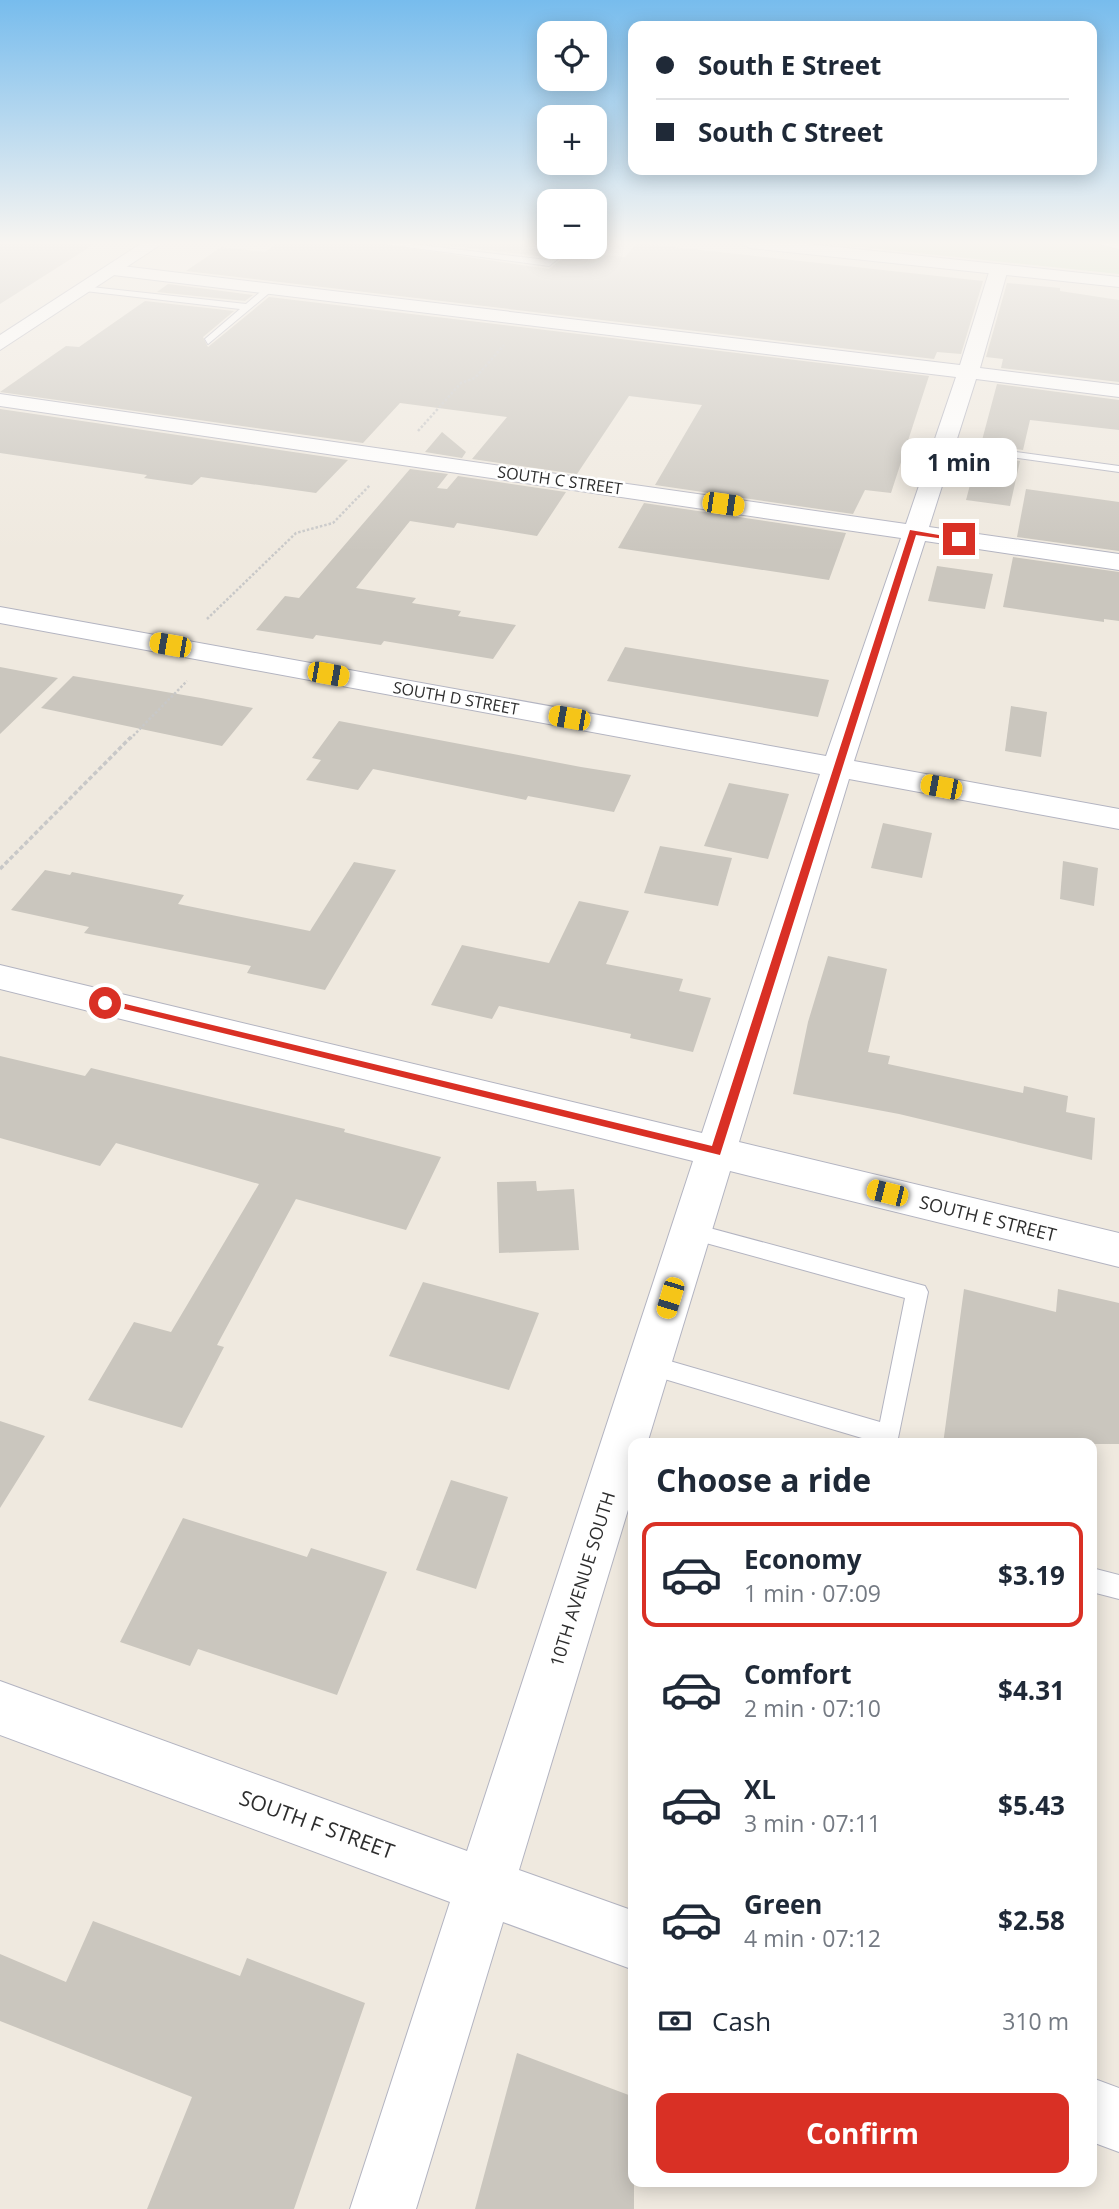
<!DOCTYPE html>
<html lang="en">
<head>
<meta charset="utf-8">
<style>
  body { margin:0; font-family:"Open Sans",sans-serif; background:#f6f6f7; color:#1f2937; height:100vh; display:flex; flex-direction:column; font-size:26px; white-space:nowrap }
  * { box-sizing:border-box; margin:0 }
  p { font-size:23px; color:#747a83 }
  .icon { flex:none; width:38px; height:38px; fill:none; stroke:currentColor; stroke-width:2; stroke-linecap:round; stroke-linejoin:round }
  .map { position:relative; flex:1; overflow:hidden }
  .sheet { position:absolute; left:628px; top:1438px; width:469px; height:749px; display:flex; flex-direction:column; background:#fff; border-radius:14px; box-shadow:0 4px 18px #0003 }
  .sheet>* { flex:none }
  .hud { position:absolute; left:628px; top:21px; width:469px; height:154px; border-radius:14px; box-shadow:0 4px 18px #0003; display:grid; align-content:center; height:154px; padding:0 28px; background:#fff }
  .buttons { position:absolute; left:537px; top:21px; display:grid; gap:14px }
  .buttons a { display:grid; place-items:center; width:70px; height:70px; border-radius:14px; background:#fff; box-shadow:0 4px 18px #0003; font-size:35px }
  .end { position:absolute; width:32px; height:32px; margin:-16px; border:9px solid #d93025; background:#fff; box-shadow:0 0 0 4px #fff }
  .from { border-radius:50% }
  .bubble { position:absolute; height:49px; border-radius:14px; background:#fff; box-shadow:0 4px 18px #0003; font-size:23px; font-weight:700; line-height:49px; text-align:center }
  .car { position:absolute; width:21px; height:42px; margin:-21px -10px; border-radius:9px; box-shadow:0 0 5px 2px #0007; background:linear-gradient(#f5c518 24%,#345 0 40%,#f5c518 0 76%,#345 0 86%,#f5c518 0) }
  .hud b { display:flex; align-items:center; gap:24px; height:66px; font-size:26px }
  .hud b+b { border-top:2px solid #e0e1e3 }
  .hud i { width:18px; height:18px; background:#1f2937 }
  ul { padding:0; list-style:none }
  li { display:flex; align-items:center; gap:21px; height:105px; margin:0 14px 10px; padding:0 14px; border:4px solid transparent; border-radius:14px }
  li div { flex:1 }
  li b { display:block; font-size:26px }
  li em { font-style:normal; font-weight:700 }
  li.active { border-color:#d93025 }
  li>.icon { width:63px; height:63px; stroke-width:1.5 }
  h2 { padding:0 28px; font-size:32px; line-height:84px }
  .pay { display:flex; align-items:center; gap:18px; height:77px; padding:0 28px; font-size:26px }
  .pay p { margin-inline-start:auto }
  .button { display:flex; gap:14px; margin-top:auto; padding:14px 28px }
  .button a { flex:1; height:80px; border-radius:14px; background:#d93025; color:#fff; font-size:28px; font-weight:700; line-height:80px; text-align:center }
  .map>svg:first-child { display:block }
</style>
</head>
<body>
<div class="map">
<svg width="1119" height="2209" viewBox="0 0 1119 2209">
  <rect width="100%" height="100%" fill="#efe9df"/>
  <path fill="#c4dab5" d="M822 243H1119V274Z"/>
  <g fill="#cac6be">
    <path d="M0 243H96L0 304Z"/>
    <path d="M277 243H374L549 269 571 252 625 257 637 243 983 281 961 354 937 352 934 359 186 271 221 247 265 252Z"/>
    <path d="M425 243H527L523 248 555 250 546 257Z"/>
    <path d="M1007 283 1060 288V291L1119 300V382L1001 368 1003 359 986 357Z"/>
    <path d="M168 284 253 295 245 301 157 292Z"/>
    <path d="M269 297 929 376 891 493 865 490 853 514 655 485 702 405 629 396 577 474 472 459 507 417 400 403 363 443 0 392 66 346 79 347 145 301 234 311 203 337 208 347Z"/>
    <path d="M997 384 1119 400V430L1030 420 1023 450 981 444Z"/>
    <path d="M0 409 348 460 316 493 201 477 192 485 144 478 147 475 0 453Z"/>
    <path d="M442 432 466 452 462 458 425 452Z"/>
    <path d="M978 455 1020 461 1010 506 966 500Z"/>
    <path d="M410 469 448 474 437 488 447 489 458 476 566 492 537 536 457 523 454 528 410 521 356 588 416 598 412 603 461 611 458 616 516 625 493 659 384 641 381 645 316 635 313 639 256 630 285 596 299 598Z"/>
    <path d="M1026 489 1119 502V551L1017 537Z"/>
    <path d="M644 503 846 533 829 580 618 548Z"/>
    <path d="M1013 557 1119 572V621L1104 619V622L1003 607Z"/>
    <path d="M937 566 993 574 985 609 928 601Z"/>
    <path d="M625 647 752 668 829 680 818 717 607 681Z"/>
    <path d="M0 667 58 678 0 734Z"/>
    <path d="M73 676 201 698 253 708 222 746 41 708Z"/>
    <path d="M1011 706 1047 712 1041 757 1005 751Z"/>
    <path d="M339 721 581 767 631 775 614 812 528 796 526 800 373 769 358 790 306 780 321 760 312 758Z"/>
    <path d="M729 783 789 794 768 859 704 846Z"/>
    <path d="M883 823 932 833 922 878 871 868Z"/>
    <path d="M660 846 732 858 718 906 644 893Z"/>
    <path d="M1063 861 1098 868 1094 906 1060 899Z"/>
    <path d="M354 862 396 870 325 990 247 973 251 966 84 933 89 927 11 910 45 870 70 875 72 872 184 895 178 904 310 931Z"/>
    <path d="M579 901 629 911 606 964 683 979 679 991 711 998 693 1052 630 1038 631 1034 499 1006 492 1019 431 1005 462 945 549 963Z"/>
    <path d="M828 956 887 969 868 1052 890 1056 888 1064 1023 1093 1024 1086 1068 1096 1066 1112 1095 1118 1092 1160 899 1114 793 1094 808 1022Z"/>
    <path d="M0 1056 85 1076 91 1068 345 1129 344 1132 441 1157 406 1230 296 1199 217 1345 224 1347 182 1428 88 1400 134 1322 171 1332 259 1184 116 1143 100 1166 0 1138Z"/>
    <path d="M536 1181 537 1191 574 1189 579 1250 499 1253 497 1182Z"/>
    <path d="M423 1282 539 1313 509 1390 389 1356Z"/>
    <path d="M964 1289 1056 1312 1058 1289 1119 1303V1444H943Z"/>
    <path d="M0 1421 45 1436 0 1508Z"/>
    <path d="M451 1480 508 1497 476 1589 416 1570Z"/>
    <path d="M183 1518 307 1557 311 1548 387 1572 337 1695 198 1649 190 1666 120 1642Z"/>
    <path d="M93 1921 240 1976 247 1958 365 2003 294 2209H147L192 2097 0 2021V1954L66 1982Z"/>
    <path d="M517 2053 634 2097V2209H475Z"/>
  </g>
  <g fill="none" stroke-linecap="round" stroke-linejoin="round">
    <defs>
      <g id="service">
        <path d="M377 243H403L547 260 564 247H573L549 266Z"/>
        <path d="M1096 243H1119V249Z"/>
        <path d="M82 286 246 304 266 287 274 289 208 344 205 339 240 309 85 291Z"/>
        <path d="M943 442 1119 466V472L939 447 937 445Z"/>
        <path d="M691 1223 925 1286 928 1292 897 1443 882 1444 641 1372 638 1365 641 1358 649 1355 880 1422 905 1298 684 1237 681 1231 684 1225Z"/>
        <path d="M1092 1568 1119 1575V1599L1092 1592Z"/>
      </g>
      <g id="minor">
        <path d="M999 264 1008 269 980 368 1119 385V397L976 379 929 527 1119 554V570L925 541 854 761 1119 809V829L849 779 739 1142 1119 1233V1267L730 1171 647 1444H634V1490L519 1870 634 1911V1970L503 1922 416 2209H350L450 1902 0 1735V1681L467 1851 693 1161 0 989V965L702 1133 820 774 0 623V607L826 756 901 538 0 406V394L906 524 956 377 113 275 104 270 113 265 960 365 990 269Z"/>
        <path d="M1092 2078 1119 2088V2152L1092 2142Z"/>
      </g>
      <g id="tertiary">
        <path d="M142 243H163L0 350V335Z"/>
        <path d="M741 243H799L1119 277V287L750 248Z"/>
      </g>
    </defs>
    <use href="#service" stroke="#b3b4c1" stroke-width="2"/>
    <use href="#minor" stroke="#b3b4c1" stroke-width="2"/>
    <use href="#tertiary" stroke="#b3b4c1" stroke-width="2"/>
    <g stroke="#c8c8c8" stroke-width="2.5" stroke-dasharray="2.5 2" stroke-linecap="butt">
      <path d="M418 431 461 383 475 378 504 345"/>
      <path d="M207 619 296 533 333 523 370 485"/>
      <path d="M130 739 187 681"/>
    </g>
    <path stroke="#c8c8c8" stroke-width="3.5" stroke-dasharray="4.5 2.5" stroke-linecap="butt" d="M0 869 131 737"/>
    <use href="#service" fill="#fff" fill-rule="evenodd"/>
    <use href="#minor" fill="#fff" fill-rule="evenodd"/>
    <use href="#tertiary" fill="#fff" fill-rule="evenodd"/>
  </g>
  <linearGradient id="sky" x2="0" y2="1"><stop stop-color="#77bced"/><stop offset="0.44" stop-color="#f8f5f1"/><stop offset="1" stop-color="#f8f5f1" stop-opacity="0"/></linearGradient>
  <rect width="1119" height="552" fill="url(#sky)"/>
  <path fill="#d93025" d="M910 530 962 539 959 541 916 535 720 1155 100 1003 105 999 712 1146Z"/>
  <g text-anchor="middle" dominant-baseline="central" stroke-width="5" stroke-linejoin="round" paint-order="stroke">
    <g font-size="16" fill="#2d2d2d" stroke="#fff">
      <text transform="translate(560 480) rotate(8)">SOUTH C STREET</text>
      <text transform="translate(456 698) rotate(10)">SOUTH D STREET</text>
    </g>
    <g font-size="18" fill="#2d2d2d" stroke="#fff">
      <text transform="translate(988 1218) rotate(14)">SOUTH E STREET</text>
      <text transform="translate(582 1579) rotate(-73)">10TH AVENUE SOUTH</text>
    </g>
    <g font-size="21" fill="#2d2d2d" stroke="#fff">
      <text transform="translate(317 1824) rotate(20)">SOUTH F STREET</text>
    </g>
  </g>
</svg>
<div class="buttons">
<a><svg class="icon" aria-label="locate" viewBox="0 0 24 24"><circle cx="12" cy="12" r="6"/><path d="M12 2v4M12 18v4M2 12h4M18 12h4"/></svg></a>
<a>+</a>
<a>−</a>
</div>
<i class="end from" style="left:105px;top:1003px"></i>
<i class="end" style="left:959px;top:539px"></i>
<div class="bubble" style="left:901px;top:438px;width:116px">1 min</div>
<i class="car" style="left:723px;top:504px;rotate:98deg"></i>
<i class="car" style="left:170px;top:645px;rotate:280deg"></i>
<i class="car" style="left:328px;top:674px;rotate:100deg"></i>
<i class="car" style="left:569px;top:718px;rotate:280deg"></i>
<i class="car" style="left:941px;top:787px;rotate:281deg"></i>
<i class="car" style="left:887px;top:1193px;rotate:284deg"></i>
<i class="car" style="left:670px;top:1298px;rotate:197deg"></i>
<div class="hud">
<b><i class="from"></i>South E Street</b>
<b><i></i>South C Street</b>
</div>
<section class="sheet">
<h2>Choose a ride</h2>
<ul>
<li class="active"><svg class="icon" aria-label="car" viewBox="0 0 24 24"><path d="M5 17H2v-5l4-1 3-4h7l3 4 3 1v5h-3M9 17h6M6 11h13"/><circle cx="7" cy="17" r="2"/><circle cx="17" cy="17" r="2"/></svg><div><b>Economy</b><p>1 min · 07:09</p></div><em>$3.19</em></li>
<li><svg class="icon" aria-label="car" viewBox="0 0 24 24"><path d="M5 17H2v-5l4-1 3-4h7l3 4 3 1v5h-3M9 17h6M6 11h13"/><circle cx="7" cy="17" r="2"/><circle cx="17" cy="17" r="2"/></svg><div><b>Comfort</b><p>2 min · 07:10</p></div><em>$4.31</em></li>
<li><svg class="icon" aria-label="car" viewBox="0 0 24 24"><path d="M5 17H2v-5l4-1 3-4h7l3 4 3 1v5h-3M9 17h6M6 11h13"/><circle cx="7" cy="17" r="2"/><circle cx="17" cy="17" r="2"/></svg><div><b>XL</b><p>3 min · 07:11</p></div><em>$5.43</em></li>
<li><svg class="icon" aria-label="car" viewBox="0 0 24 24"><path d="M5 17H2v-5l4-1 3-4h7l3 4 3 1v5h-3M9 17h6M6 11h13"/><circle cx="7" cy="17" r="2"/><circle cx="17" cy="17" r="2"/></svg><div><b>Green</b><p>4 min · 07:12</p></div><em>$2.58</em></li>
</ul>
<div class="pay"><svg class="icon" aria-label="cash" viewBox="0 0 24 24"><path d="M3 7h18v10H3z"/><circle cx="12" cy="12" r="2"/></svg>Cash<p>310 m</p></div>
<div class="button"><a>Confirm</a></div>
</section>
</div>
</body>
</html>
